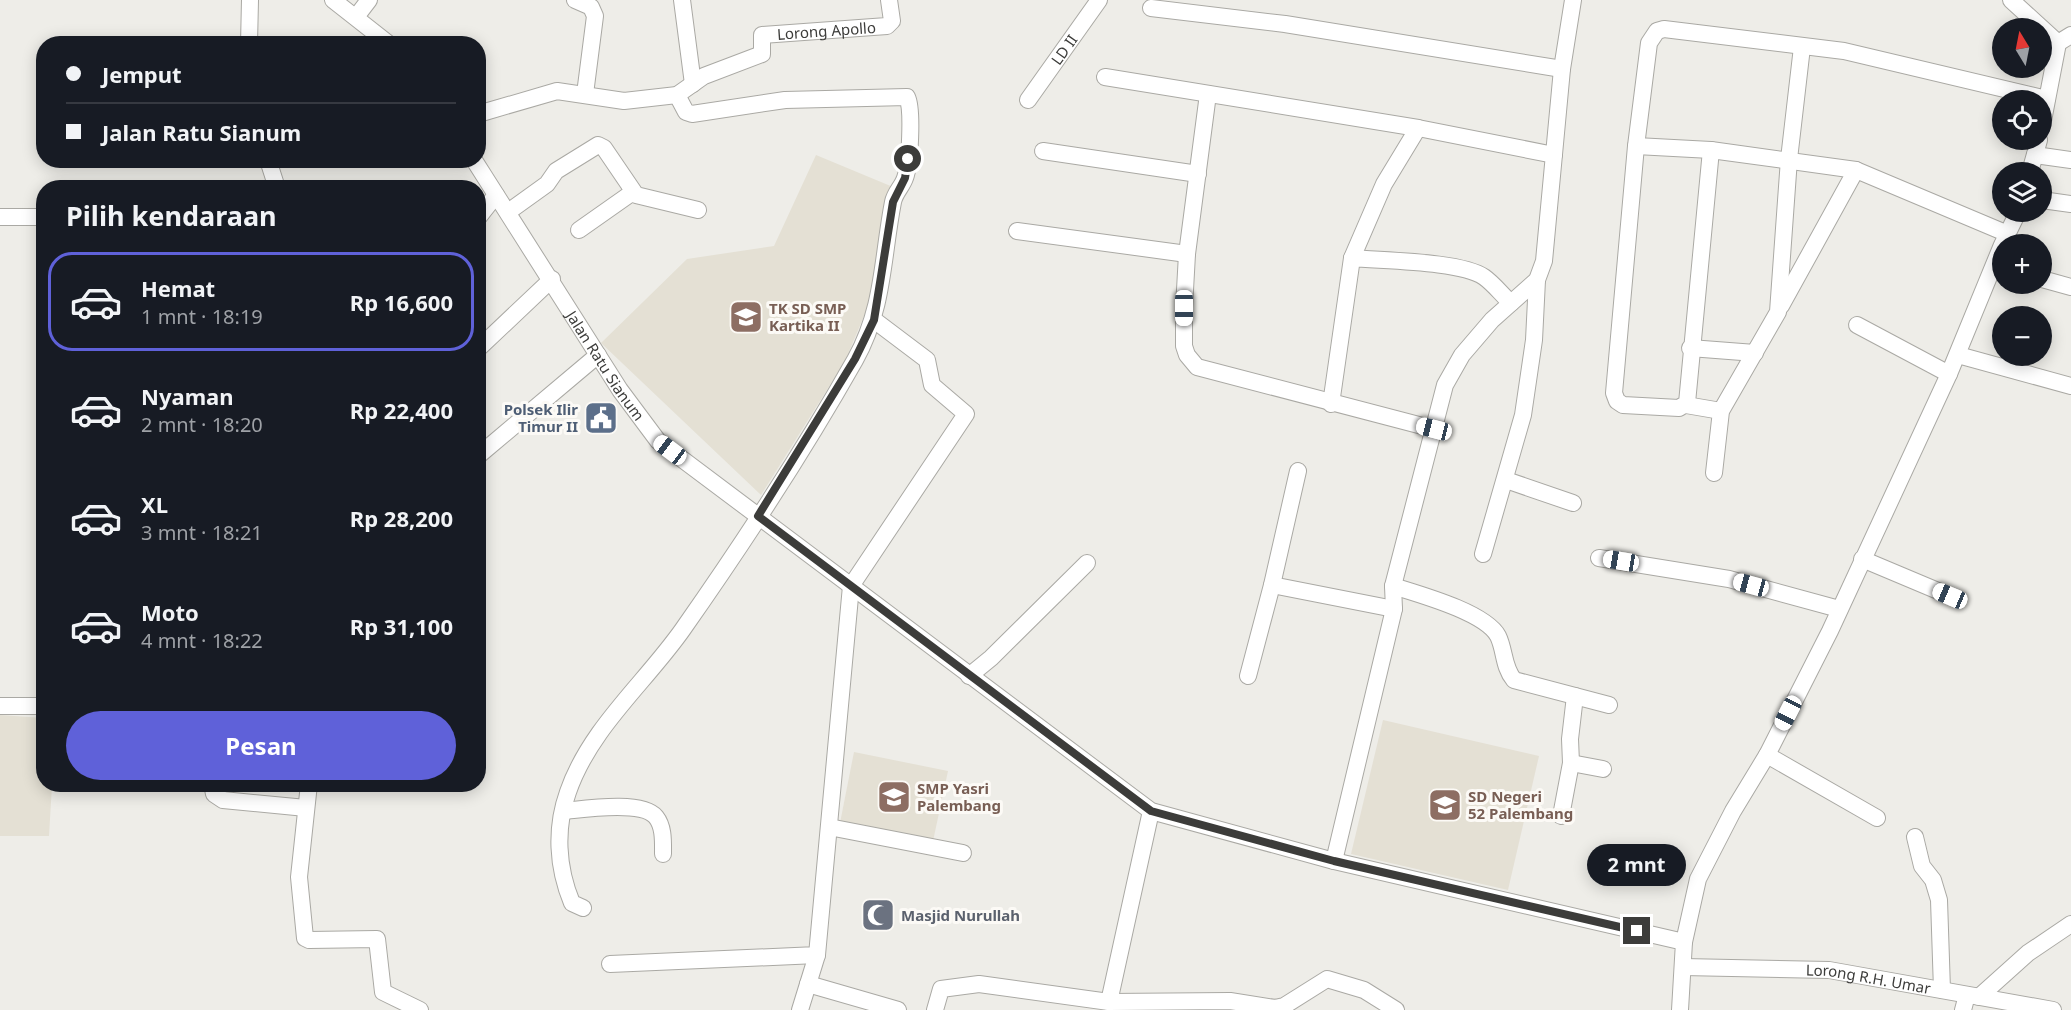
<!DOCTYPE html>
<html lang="id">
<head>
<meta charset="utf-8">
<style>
  body { margin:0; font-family:"Noto Sans",sans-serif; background:#242831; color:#f1f3f6; height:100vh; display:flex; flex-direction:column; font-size:22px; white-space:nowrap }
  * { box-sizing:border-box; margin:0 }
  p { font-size:20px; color:#9ea1a6 }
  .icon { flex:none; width:33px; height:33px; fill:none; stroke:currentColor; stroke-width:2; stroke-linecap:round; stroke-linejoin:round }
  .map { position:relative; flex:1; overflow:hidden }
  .sheet { position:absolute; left:36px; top:180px; width:450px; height:612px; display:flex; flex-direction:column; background:#171b24; border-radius:24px; box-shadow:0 3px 15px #0003 }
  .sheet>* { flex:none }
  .banner { position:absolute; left:36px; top:36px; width:450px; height:132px; border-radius:24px; box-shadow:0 3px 15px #0003; display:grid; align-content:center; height:132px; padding:0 30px; background:#171b24 }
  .needle { width:39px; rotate:350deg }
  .buttons { position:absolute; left:1992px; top:18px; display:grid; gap:12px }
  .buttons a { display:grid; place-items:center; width:60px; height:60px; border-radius:50%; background:#171b24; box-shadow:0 3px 15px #0003; font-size:30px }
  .end { position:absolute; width:27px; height:27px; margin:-14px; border:8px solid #3c3c3a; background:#fff; box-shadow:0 0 0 3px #fff }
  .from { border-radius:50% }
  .bubble { position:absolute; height:42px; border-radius:21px; background:#171b24; box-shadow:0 3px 15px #0003; font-size:20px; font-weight:700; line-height:42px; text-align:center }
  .car { position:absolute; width:18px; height:36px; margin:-18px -9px; border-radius:8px; box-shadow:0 0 4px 2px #0007; background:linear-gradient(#fff 24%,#345 0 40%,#fff 0 76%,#345 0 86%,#fff 0) }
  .banner b { display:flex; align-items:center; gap:21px; height:57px; font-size:22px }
  .banner b+b { border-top:2px solid #363941 }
  .banner i { width:15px; height:15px; background:#f1f3f6 }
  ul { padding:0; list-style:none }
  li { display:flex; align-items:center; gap:18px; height:99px; margin:0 12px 9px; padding:0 18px; border:3px solid transparent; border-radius:24px }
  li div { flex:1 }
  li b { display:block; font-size:22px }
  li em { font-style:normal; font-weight:700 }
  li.on { border-color:#5f61d9 }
  li>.icon { width:54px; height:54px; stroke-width:1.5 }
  h2 { padding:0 30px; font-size:27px; line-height:72px }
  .primary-button { display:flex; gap:12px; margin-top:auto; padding:12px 30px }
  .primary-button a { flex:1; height:69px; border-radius:36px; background:#5f61d9; color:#fff; font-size:24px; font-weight:700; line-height:69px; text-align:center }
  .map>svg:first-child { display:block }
</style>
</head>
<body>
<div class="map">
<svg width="2071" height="1010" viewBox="0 0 2071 1010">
  <rect width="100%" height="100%" fill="#eeede8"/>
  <g fill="#e4e0d4">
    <path d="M816 155 893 187 875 290 845 361 761 495 601 343 687 259 774 246Z"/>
    <path d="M0 715 43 718 44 784 52 785 49 836H0Z"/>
    <path d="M1383 720 1539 756 1508 890 1351 854Z"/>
    <path d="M854 752 948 771 933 841 840 823Z"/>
  </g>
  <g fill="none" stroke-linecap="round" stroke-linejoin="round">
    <defs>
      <g id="minor">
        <path d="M333 0 389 44"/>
        <path d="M575 0 591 7 595 16 585 94"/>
        <path d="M682 0 693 84"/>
        <path d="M2011 0 2058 43 2042 126"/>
        <path d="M1151 8 1285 24 1562 69"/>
        <path d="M356 17 369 0"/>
        <path d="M2058 43 2071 35"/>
        <path d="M249 44 250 0"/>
        <path d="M1105 77 1418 128 1554 155"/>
        <path d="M1208 94 1187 254 1184 308V346L1187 355 1197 367 1434 429"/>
        <path id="s1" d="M1028 100 1099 0"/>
        <path id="s2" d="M478 114 557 91 624 101 677 95 704 76 762 54V35L887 26 892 21 889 0"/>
        <path d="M1636 146 1711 150 1856 170 2008 234"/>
        <path d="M1711 150 1687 403 1679 408 1623 405 1617 401 1614 393 1636 146 1649 43 1657 31 1664 29 1844 51 2047 99"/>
        <path d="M1043 151 1198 174"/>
        <path d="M2035 155 2071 160"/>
        <path d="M268 160 277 188"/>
        <path id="s3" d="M474 160 620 390 658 441 1151 811 1334 861 1684 942 1680 1010"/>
        <path d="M2030 172 2039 140"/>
        <path d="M2042 200 2071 204"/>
        <path d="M508 212 547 184 556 171 598 145 604 148 636 195 698 210"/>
        <path d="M0 217H44"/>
        <path d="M478 218 496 195"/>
        <path d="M579 230 633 192"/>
        <path d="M1017 231 1187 254"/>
        <path d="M2003 243 2018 212"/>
        <path d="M1352 258 1384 184 1418 128"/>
        <path d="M2042 279 2071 287"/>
        <path d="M1781 306 1856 170"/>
        <path d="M1857 325 1949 374"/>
        <path d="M1690 348 1755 353"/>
        <path d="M478 349 552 279"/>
        <path d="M1958 355 2071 386"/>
        <path d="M1331 404 1352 258C1382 261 1461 261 1484 277 1494 284 1502 295 1511 303"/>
        <path d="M1686 405 1721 411"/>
        <path d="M478 456 598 355"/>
        <path d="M1714 473 1721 411 1778 312 1789 159 1802 47"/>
        <path d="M1506 480 1573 503"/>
        <path d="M1483 554 1523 415 1534 340 1537 280"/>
        <path d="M1599 558 1729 579 1839 609"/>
        <path d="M1862 559 1950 596"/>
        <path d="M1272 585 1394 609"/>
        <path d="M1393 586C1418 594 1485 612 1498 636 1505 650 1503 667 1514 680L1609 705"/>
        <path d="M969 676 991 658 1087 563"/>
        <path d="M1248 676 1272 585 1298 471"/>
        <path d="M0 706H44"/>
        <path d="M1767 755 1877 818"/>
        <path d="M1571 763 1603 769"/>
        <path d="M212 784 214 794 223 800 306 808"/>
        <path d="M309 784 299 877 305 938 309 940 377 939 383 992 420 1010"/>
        <path d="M564 811C585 809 642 800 656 817 664 827 663 842 663 854"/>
        <path d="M1561 816 1571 763 1570 739 1575 696"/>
        <path d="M829 827 963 853"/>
        <path d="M1915 837 1922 866 1933 880 1939 900 1942 990"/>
        <path d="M1334 861 1394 609 1393 586 1445 385 1462 355 1492 320 1537 280 1544 261 1562 69 1573 0"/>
        <path d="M583 908 572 903C557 867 555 828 568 792 590 728 646 682 683 629 744 542 803 452 855 360 884 308 882 259 893 202 895 192 902 187 905 178 910 165 913 109 907 97L785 100 692 114 686 112 677 95"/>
        <path d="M1684 942 1698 879 1733 811 1767 755 1830 631 1949 374 2002 245"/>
        <path d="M610 964 817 955 851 586 966 414 932 385 927 360 874 320"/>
        <path id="s4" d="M1683 967 1829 970 2053 1010"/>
        <path d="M808 984 898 1010"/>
        <path d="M1979 997 2028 953 2071 924"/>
        <path d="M1109 1002 1151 811"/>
        <path d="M800 1010 817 955"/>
        <path d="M935 1010 941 989 979 984 1109 1002 1230 1001 1275 1008 1284 1006 1327 979 1364 990 1396 1010"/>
        <path d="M1963 1010 1967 995"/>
      </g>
    </defs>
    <use href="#minor" stroke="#aaa9a4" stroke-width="18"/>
    <use href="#minor" stroke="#fff" stroke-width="16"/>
  </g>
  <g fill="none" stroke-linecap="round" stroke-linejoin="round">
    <path stroke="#3c3c3a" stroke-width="8" d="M908 159 905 178 893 202 874 320 855 359 758 516 1151 811 1334 861 1637 931"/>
  </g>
  <defs>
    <symbol id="school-square" viewBox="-11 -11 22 22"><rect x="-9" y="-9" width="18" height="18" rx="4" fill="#8d6e63" stroke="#fcfaf6"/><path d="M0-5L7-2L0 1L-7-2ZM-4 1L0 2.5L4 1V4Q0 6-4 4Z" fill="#fff"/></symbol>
    <symbol id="civic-square" viewBox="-11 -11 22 22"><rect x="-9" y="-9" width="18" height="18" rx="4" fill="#5c6f8a" stroke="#fcfaf6"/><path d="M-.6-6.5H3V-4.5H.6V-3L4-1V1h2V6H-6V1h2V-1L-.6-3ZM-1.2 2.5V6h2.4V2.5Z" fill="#fff"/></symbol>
    <symbol id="mosque-square" viewBox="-11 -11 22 22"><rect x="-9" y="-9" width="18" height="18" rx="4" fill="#6b7280" stroke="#fcfaf6"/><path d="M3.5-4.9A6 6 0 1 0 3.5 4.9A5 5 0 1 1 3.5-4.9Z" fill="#fff"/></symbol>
  </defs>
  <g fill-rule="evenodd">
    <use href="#school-square" x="727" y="298" width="38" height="38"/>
    <use href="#civic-square" x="582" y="399" width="38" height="38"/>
    <use href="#school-square" x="875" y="778" width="38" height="38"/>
    <use href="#school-square" x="1426" y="786" width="38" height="38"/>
    <use href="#mosque-square" x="859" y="896" width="38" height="38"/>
  </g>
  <g text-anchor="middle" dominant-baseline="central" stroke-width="6" stroke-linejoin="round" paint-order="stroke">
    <g font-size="15" fill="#3c3c3a" stroke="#fcfaf6">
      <text stroke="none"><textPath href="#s2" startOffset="382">Lorong Apollo</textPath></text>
      <text stroke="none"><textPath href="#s1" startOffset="62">LD II</textPath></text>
      <text stroke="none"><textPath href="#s3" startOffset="244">Jalan Ratu Sianum</textPath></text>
      <text stroke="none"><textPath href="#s4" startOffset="186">Lorong R.H. Umar</textPath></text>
    </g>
    <g font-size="15" font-weight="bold" fill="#785e54" stroke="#fcfaf6" text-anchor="start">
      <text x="769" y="308">TK SD SMP<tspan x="769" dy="17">Kartika II</tspan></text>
      <text x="917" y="788">SMP Yasri<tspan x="917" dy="17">Palembang</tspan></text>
      <text x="1468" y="796">SD Negeri<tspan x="1468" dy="17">52 Palembang</tspan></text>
    </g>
    <g font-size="15" font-weight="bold" fill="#4e5e75" stroke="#fcfaf6" text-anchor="end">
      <text x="578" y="409">Polsek Ilir<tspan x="578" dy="17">Timur II</tspan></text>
    </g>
    <g font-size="15" font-weight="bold" fill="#5b616d" stroke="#fcfaf6" text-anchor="start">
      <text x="901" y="915">Masjid Nurullah</text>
    </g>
  </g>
</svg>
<div class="buttons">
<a><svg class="needle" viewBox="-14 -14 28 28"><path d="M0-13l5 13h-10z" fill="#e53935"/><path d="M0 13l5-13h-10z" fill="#9ea1a6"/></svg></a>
<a><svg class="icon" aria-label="locate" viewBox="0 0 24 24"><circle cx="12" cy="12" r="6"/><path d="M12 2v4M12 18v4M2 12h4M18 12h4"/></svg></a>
<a><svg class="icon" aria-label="layers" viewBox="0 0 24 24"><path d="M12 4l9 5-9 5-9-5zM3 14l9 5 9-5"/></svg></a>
<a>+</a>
<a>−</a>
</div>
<i class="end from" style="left:908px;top:159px"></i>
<i class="end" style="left:1637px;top:931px"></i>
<div class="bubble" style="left:1587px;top:844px;width:99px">2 mnt</div>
<i class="car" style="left:1184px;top:308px;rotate:180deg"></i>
<i class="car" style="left:1434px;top:429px;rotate:284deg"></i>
<i class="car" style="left:670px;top:450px;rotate:307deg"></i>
<i class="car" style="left:1621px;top:561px;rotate:279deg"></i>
<i class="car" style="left:1751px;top:585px;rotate:285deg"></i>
<i class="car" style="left:1950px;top:596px;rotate:293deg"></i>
<i class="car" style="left:1788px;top:713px;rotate:207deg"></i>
<div class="banner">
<b><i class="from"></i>Jemput</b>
<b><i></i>Jalan Ratu Sianum</b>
</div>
<section class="sheet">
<h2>Pilih kendaraan</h2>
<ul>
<li class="on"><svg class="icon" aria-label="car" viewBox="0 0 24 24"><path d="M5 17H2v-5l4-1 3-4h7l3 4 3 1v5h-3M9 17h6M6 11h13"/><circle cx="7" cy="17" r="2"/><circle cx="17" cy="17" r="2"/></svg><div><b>Hemat</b><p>1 mnt · 18:19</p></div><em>Rp 16,600</em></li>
<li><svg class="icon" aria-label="car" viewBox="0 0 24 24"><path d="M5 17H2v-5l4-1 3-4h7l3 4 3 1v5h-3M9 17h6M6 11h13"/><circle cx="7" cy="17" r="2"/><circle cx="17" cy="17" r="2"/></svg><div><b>Nyaman</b><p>2 mnt · 18:20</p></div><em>Rp 22,400</em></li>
<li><svg class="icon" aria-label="car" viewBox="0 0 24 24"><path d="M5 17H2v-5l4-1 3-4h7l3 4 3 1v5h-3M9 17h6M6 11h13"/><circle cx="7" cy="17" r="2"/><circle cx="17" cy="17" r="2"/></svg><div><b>XL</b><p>3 mnt · 18:21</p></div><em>Rp 28,200</em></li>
<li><svg class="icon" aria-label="car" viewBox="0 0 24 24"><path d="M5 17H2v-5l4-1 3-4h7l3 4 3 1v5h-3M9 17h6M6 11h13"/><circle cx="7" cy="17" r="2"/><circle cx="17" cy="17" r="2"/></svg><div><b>Moto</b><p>4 mnt · 18:22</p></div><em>Rp 31,100</em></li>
</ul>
<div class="primary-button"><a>Pesan</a></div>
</section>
</div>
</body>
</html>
